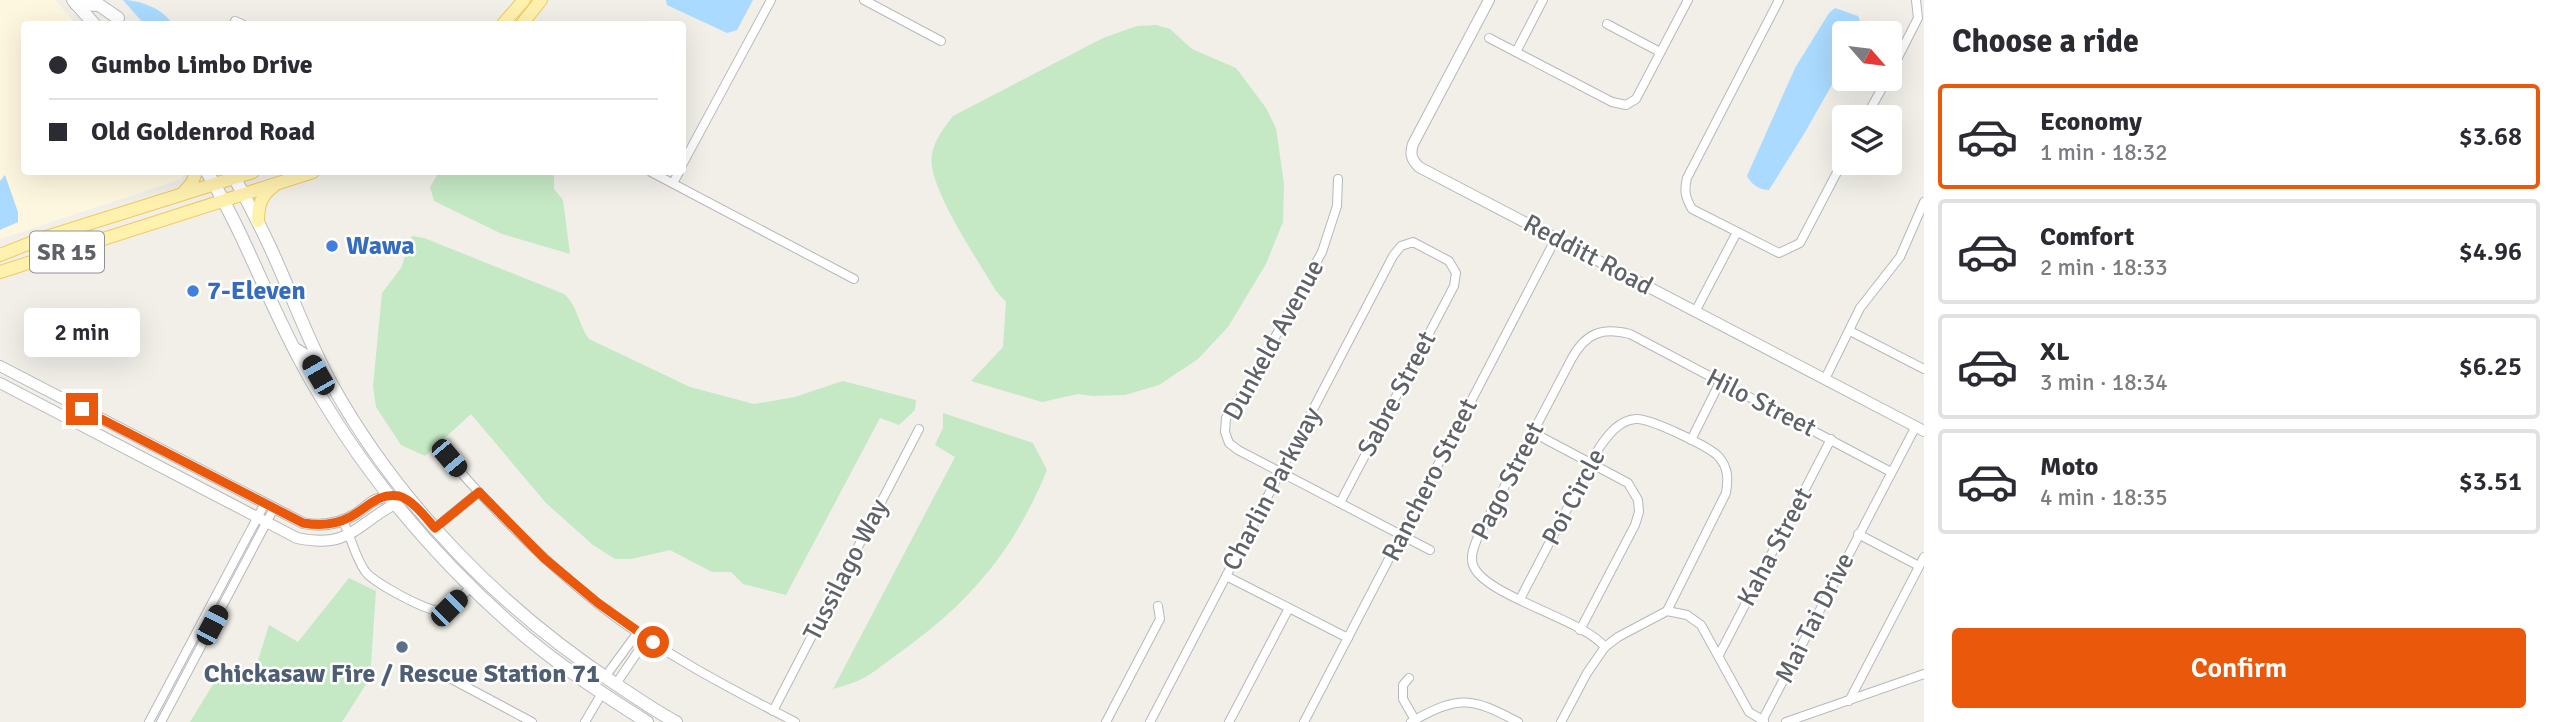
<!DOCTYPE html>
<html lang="en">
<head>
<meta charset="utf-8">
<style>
  body { margin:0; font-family:Signika,sans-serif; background:#f2f2f3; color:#2b2b33; height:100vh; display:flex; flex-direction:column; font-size:26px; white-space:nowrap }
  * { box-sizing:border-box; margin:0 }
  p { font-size:23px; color:#7c7c81 }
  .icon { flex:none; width:38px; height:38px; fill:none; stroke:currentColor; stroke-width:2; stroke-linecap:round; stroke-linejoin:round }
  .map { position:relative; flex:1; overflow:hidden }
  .sheet { display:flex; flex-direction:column; background:#fff; width:630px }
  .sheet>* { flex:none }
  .top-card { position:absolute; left:21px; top:21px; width:665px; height:154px; border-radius:7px; box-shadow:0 7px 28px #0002; display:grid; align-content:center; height:154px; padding:0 28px; background:#fff }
  .needle { width:46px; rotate:118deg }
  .tools { position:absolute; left:1832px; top:21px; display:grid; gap:14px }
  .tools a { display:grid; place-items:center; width:70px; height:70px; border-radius:7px; background:#fff; box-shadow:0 7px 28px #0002; font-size:35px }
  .end { position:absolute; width:32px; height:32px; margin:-16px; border:9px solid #ea580c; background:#fff; box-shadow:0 0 0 4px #fff }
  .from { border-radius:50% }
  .bubble { position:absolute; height:49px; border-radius:7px; background:#fff; box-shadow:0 7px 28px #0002; font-size:23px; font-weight:600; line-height:49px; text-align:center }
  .car { position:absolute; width:21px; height:42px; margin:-21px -10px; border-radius:9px; box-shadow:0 0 5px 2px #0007; background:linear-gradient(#222 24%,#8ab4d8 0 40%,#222 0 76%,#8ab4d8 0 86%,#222 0) }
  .top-card b { display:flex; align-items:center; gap:24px; height:66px; font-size:26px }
  .top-card b+b { border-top:2px solid #e1e1e2 }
  .top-card i { width:18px; height:18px; background:#2b2b33 }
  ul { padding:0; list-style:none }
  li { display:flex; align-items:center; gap:21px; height:105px; margin:0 14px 10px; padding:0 14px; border:4px solid #e1e1e2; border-radius:7px }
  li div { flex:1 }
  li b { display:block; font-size:26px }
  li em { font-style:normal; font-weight:600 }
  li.active { border-color:#ea580c }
  li>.icon { width:63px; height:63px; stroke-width:1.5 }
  h2 { padding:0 28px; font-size:32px; line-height:84px }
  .cta { display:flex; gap:14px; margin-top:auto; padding:14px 28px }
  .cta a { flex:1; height:80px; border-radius:7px; background:#ea580c; color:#fff; font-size:28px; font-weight:600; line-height:80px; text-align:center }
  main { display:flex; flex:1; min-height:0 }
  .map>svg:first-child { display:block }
</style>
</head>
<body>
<main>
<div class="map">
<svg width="1924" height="722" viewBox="0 0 1924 722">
  <rect width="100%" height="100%" fill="#f1efe8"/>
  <path fill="#fef7e0" d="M0 0H55L76 24H24V172H184L182 179 0 239Z"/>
  <g fill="#c5e8c5">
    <path d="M1156 25 1170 29 1192 49 1236 68 1266 108 1276 128 1284 184 1283 222 1266 264 1228 327 1198 359 1159 385 1125 395 1092 396 1078 394 1042 402 971 381 1003 347 1006 302 996 291C980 263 925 184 932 154 935 139 944 128 953 116L1103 38 1137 26Z"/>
    <path d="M439 172H546L554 176V189L563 200 570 254 502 234 434 201 430 187Z"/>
    <path d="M412 236 424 238 564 294C578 306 578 324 589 339L690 387 754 404 795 397 843 381 916 400 915 410 899 425 880 418 786 595 743 584 731 572H712L670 550 631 559H615L593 545 546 503 471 414 425 456 401 445 376 407 373 386 382 293 401 268Z"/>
    <path d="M943 413 1033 443 1047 470C1014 550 972 600 902 651 873 671 869 680 833 689L955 457 935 445 943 428Z"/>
    <path d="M349 578 376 591 370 678 342 722H190L217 678 256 667 269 625 298 642Z"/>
  </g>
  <g fill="#aadaff">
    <path d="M123 0C140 0 164 9 172 24H144Z"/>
    <path d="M666 0H753L737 30 727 33 667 5Z"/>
    <path d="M1835 8 1858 16C1862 23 1859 27 1854 33H1844V60L1838 74 1804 134 1769 190C1759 190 1751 184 1747 176L1795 68 1829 13Z"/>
    <path d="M5 175 18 212V222L0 230V181Z"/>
  </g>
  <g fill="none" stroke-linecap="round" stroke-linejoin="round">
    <defs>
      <g id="minor">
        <path d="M864 0 941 41"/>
        <path d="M1779 0 1687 178C1684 190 1685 197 1692 209L1779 253 1800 243 1844 159"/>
        <path d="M235 21 242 24"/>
        <path d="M1607 24 1660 52"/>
        <path d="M1489 38 1612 102 1626 105 1636 99 1688 0"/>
        <path d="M1516 52 1543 0"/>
        <path d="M1890 73 1918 18 1916 0"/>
        <path d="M1866 117 1887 79"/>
        <path d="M682 165 771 0"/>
        <path d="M651 172 854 279"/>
        <path d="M1338 179 1337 206 1322 252 1251 381 1226 418 1225 432 1229 443 1238 450 1430 550"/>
        <path d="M673 183 679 172"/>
        <path d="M1695 312 1737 232"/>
        <path d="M1850 331 1924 369"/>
        <path d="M1825 379 1860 308 1900 257 1924 202"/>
        <path d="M1532 432 1628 483 1638 500 1639 512 1635 525 1580 630"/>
        <path d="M1691 440 1720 382"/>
        <path d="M449 459C494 511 544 561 598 604 658 651 727 687 795 722"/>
        <path d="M343 521C351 537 355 557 365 571 372 582 429 613 442 611 453 609 463 594 471 587"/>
        <path d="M435 528 479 492"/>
        <path d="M1858 534 1919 566"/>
        <path d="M1226 576 1348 638"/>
        <path d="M1520 599 1599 448C1608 435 1619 420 1636 419 1650 418 1710 447 1719 457 1729 469 1728 480 1726 493L1667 611"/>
        <path d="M1605 647C1583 619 1484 596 1473 565 1470 556 1474 547 1477 539L1572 358C1586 333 1602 327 1630 334L1891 472"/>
        <path d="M1719 655 1831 439"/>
        <path d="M444 675 532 722"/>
        <path d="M605 677 638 632"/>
        <path d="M1409 678 1403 685V699L1415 720"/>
        <path d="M616 684 647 638"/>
        <path d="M1849 701 1924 557"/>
        <path d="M773 711 919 429"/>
        <path d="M1762 721 1916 426"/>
        <path d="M149 722 264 505"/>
        <path d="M161 722 273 510"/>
        <path d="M585 722 602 693"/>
        <path d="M1106 722 1160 619 1158 606"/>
        <path d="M1150 722 1393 256 1401 246 1413 242 1449 261 1456 273 1454 286 1340 503"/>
        <path d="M1229 722 1289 608"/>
        <path d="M1304 722 1556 238"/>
        <path d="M1411 722C1459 695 1471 697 1518 722"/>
        <path d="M1561 722 1587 673 1605 647 1618 637 1667 611 1687 615 1701 625 1749 712 1764 721"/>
        <path d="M1786 722 1924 674"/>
      </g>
      <g id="tertiary">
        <path d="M1489 0 1413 144C1410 154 1411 159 1419 167L1924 431"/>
        <path d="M0 366 303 523C322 527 339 524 356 514 369 505 373 497 390 497"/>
        <path d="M0 383 297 538C350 549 355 525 395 504"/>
      </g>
      <g id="secondary">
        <path d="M73 0 94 24"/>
        <path d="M76 4 99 5 118 18"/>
        <path d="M207 172C244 232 267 300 301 362 355 462 428 551 513 626 555 663 601 693 647 722"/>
        <path d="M231 172C245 196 258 221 270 247 291 292 307 339 331 383 399 505 501 609 617 685 637 698 655 711 676 722"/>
        <path d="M295 349 308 357 324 386"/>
      </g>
      <g id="primary">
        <path d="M503 24 524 0"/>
        <path d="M522 24 541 0"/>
        <path d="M182 194 192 183 196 172"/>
        <path d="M258 221C258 206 261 195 274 186"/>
        <path d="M0 255 43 238 253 172"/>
        <path d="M0 272 313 172"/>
      </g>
    </defs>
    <use href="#minor" stroke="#b5b8bc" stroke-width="10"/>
    <use href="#tertiary" stroke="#b5b8bc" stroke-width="12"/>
    <use href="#secondary" stroke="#b6babf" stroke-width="14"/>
    <use href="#primary" stroke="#f2c960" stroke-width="14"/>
    <use href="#minor" stroke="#fff" stroke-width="8"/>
    <use href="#tertiary" stroke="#fff" stroke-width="10"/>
    <use href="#secondary" stroke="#fff" stroke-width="12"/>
    <use href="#primary" stroke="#fff2af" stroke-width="12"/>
  </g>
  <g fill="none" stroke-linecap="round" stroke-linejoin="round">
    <path stroke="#ea580c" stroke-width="9" d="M82 409 303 523C319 526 335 525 350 517 366 509 378 492 399 496 413 500 426 518 435 528L479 492 544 558 598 603 653 642"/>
  </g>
  <g fill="#3f7fe0" stroke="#fff" stroke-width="2.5">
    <circle cx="332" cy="246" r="7"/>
    <circle cx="193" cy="291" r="7"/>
  </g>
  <circle fill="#5c6f8a" stroke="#fff" stroke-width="2.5" cx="402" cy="647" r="7"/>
  <g text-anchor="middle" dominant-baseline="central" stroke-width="5" stroke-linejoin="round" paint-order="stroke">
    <rect fill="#fff" stroke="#8f9295" stroke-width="2" x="30" y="231.5" width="74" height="41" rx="5"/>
    <g font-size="24" font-weight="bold" fill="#5f6368">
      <text x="67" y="252">SR 15</text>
    </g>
    <g font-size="26" font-weight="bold" fill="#366cbe" stroke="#fff" text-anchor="start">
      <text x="346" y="246">Wawa</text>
      <text x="207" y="291">7-Eleven</text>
    </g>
    <g font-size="26" fill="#5f6368" stroke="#fff">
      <text transform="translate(1588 255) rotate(28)">Redditt Road</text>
      <text transform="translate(1274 340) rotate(-61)">Dunkeld Avenue</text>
      <text transform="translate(1397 394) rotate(-62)">Sabre Street</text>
      <text transform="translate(1761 403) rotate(27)">Hilo Street</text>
      <text transform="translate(1430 480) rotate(-63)">Ranchero Street</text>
      <text transform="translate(1508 481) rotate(-63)">Pago Street</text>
      <text transform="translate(1272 489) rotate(-62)">Charlin Parkway</text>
      <text transform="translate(1574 497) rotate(-62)">Poi Circle</text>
      <text transform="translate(1775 547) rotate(-62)">Kaha Street</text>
      <text transform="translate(846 570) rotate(-63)">Tussilago Way</text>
      <text transform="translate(1815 618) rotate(-63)">Mai Tai Drive</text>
    </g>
    <g font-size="26" font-weight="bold" fill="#4e5e75" stroke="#fff">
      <text x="402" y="674">Chickasaw Fire / Rescue Station 71</text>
    </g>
  </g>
</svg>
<div class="tools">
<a><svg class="needle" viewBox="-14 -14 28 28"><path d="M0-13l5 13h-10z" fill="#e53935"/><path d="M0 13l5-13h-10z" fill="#7c7c81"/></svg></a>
<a><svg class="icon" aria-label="layers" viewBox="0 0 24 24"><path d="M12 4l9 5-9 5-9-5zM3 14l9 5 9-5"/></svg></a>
</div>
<i class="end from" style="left:653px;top:642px"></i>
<i class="end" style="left:82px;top:409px"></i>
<div class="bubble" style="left:24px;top:308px;width:116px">2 min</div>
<i class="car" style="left:318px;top:375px;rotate:330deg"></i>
<i class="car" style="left:449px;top:458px;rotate:140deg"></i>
<i class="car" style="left:449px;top:608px;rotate:45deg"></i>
<i class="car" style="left:212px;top:625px;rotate:28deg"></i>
<div class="top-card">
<b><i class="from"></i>Gumbo Limbo Drive</b>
<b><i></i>Old Goldenrod Road</b>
</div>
</div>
<section class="sheet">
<h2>Choose a ride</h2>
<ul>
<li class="active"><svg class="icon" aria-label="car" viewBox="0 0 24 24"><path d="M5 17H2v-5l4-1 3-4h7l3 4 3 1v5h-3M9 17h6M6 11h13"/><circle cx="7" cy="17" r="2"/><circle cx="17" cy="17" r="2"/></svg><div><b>Economy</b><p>1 min · 18:32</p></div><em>$3.68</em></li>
<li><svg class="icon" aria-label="car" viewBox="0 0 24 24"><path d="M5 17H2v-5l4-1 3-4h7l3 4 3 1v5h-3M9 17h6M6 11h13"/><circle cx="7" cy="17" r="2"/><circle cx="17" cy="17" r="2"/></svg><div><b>Comfort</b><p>2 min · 18:33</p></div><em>$4.96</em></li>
<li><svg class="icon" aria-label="car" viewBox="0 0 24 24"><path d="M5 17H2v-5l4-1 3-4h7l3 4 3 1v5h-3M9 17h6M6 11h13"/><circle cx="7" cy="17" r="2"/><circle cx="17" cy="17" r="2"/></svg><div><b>XL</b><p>3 min · 18:34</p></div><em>$6.25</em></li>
<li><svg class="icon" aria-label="car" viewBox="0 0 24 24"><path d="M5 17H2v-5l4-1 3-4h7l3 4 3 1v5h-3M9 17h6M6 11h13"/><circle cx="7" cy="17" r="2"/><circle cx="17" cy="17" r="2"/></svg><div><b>Moto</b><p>4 min · 18:35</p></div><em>$3.51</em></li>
</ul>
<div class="cta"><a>Confirm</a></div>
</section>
</main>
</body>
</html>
